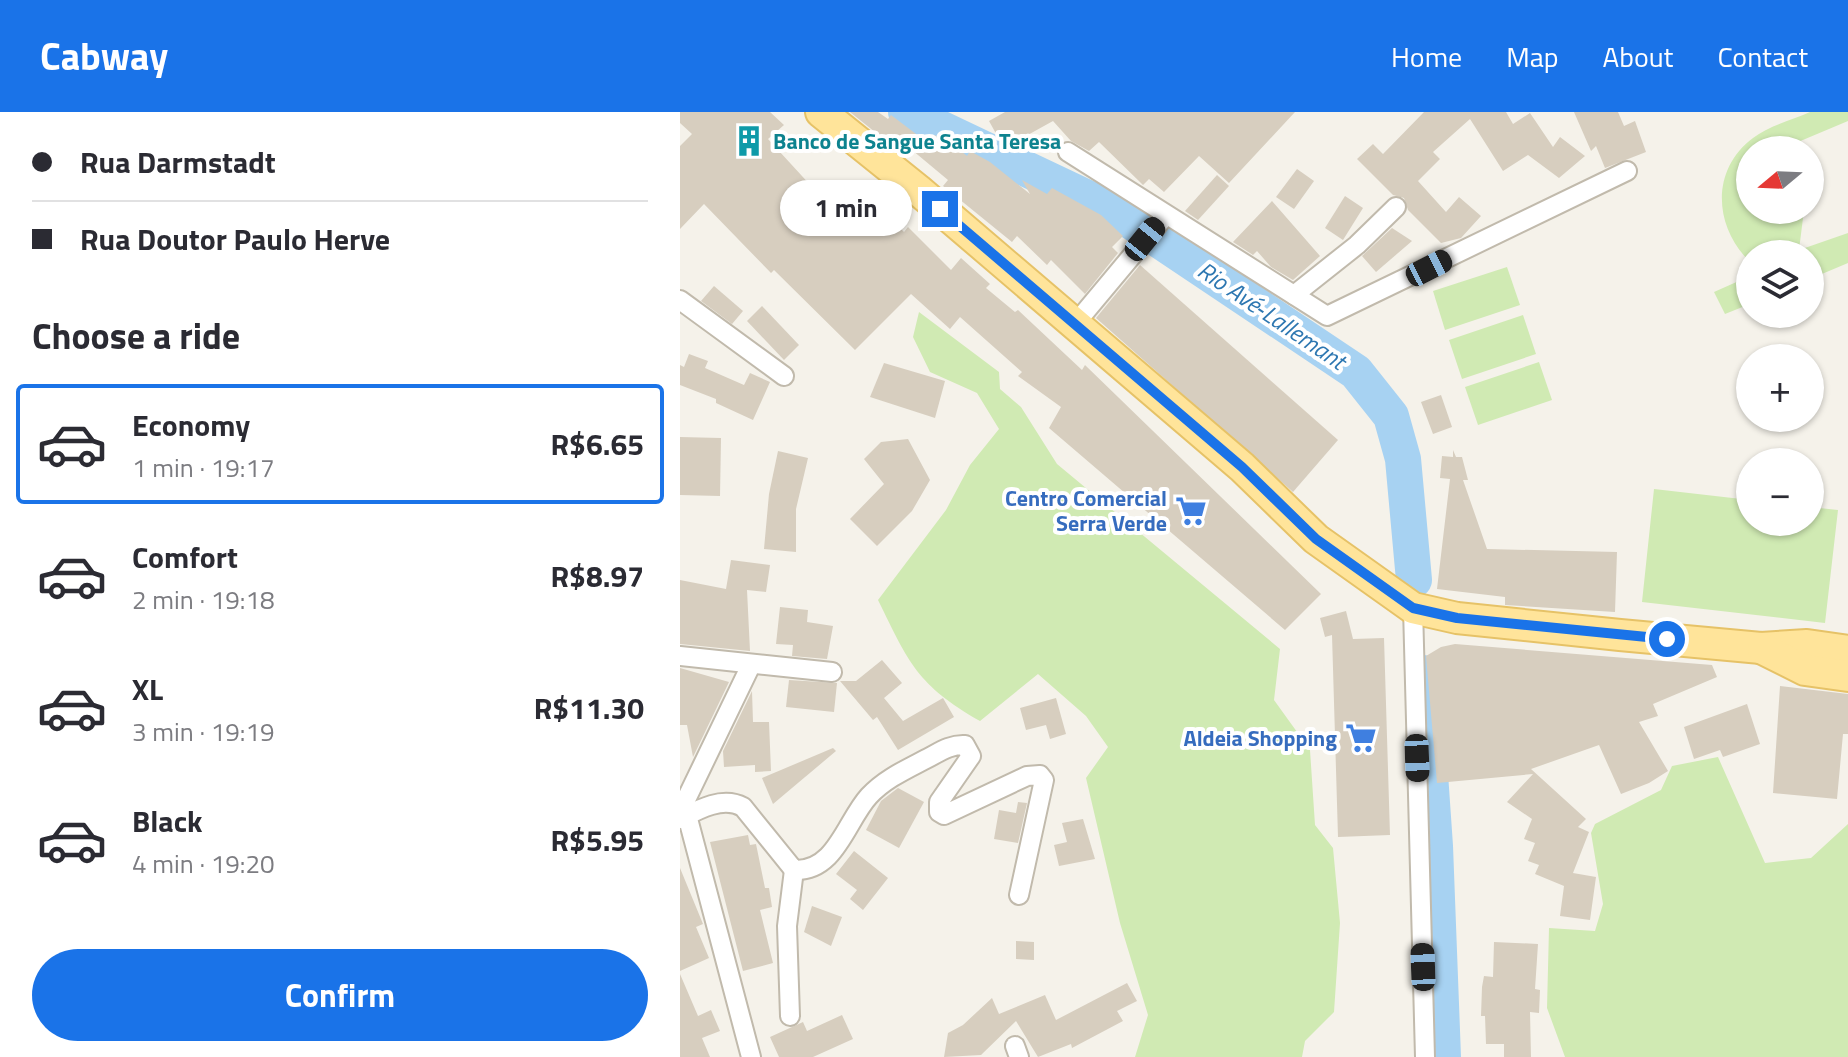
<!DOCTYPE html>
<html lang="en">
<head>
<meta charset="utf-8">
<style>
  body { margin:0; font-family:"Titillium Web",sans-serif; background:#f2f2f3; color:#2b2b33; height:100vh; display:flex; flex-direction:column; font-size:30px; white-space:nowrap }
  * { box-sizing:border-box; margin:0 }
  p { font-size:26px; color:#7c7c81 }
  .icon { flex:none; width:44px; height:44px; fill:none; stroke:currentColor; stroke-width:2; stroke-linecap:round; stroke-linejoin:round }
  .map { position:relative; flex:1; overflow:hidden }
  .drawer { display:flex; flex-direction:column; background:#fff; width:680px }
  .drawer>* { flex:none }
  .hud { display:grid; align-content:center; height:176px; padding:0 32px; background:#fff }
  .needle { width:52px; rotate:251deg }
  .tools { position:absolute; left:1056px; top:24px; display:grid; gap:16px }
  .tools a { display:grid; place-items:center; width:88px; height:88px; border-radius:50%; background:#fff; box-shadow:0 2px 6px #0004; font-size:40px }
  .end { position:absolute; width:36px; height:36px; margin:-18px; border:10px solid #1a73e8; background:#fff; box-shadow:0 0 0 4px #fff }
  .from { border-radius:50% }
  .bubble { position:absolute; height:56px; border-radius:28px; background:#fff; box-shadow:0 2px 6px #0004; font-size:26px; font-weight:700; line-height:56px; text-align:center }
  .car { position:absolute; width:24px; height:48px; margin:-24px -12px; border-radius:10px; box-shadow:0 0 6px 2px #0007; background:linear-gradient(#222 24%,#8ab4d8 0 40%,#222 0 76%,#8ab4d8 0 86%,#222 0) }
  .hud b { display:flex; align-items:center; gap:28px; height:76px; font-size:30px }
  .hud b+b { border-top:2px solid #e1e1e2 }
  .hud i { width:20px; height:20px; background:#2b2b33 }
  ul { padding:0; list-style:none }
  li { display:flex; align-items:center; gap:24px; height:120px; margin:0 16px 12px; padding:0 16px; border:4px solid transparent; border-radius:8px }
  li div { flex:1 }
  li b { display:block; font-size:30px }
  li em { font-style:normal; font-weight:700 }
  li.current { border-color:#1a73e8 }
  li>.icon { width:72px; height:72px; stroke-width:1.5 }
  h2 { padding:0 32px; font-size:36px; line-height:96px }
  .cta { display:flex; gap:16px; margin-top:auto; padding:16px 32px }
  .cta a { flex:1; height:92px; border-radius:48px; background:#1a73e8; color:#fff; font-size:32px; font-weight:700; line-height:92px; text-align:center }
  header { display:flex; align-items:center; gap:48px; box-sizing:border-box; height:112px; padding:0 40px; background:#1a73e8; color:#fff }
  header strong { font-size:38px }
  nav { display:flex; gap:44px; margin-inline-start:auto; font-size:28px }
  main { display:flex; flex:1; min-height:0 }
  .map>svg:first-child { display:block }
</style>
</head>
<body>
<header>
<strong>Cabway</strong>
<nav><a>Home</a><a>Map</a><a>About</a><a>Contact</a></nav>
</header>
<main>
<section class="drawer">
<div class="hud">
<b><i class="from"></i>Rua Darmstadt</b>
<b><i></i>Rua Doutor Paulo Herve</b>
</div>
<h2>Choose a ride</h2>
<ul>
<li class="current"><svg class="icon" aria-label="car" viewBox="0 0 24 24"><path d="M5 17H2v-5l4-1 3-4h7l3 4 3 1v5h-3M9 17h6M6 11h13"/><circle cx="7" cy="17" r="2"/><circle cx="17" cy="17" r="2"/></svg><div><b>Economy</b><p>1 min · 19:17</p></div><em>R$6.65</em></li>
<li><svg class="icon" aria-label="car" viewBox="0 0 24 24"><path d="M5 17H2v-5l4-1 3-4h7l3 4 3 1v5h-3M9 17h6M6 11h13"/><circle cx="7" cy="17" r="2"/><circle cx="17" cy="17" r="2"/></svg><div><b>Comfort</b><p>2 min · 19:18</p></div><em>R$8.97</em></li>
<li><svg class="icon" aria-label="car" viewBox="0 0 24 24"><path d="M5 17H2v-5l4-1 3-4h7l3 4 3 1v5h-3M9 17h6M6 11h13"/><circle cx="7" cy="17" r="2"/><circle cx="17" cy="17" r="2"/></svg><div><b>XL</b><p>3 min · 19:19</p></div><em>R$11.30</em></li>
<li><svg class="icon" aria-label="car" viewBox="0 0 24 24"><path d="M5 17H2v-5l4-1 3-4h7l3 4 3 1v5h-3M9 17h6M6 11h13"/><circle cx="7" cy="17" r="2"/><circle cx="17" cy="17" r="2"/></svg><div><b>Black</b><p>4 min · 19:20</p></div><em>R$5.95</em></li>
</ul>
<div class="cta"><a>Confirm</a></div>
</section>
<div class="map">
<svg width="1168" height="945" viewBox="0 0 1168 945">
  <rect width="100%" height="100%" fill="#f5f2ea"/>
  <g fill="#d0eab3">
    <path d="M1130 0H1168V9L1099 38H1070V98H1124L1119 138 1168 121V151L1130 167V142H1070V150C1034 115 1030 58 1073 26 1088 14 1112 8 1130 0Z"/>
    <path d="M827 155 840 193 765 218 753 179Z"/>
    <path d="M1070 164V192L1045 202 1034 180Z"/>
    <path d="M239 200 319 260 320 277 341 295 377 352 600 537 594 588 630 638 635 713 653 736 660 811 654 900 625 929 622 945H455L468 903 440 811 406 666 428 635 406 604 358 562 300 609C237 573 229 551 198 488L266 398 290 353 319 317 297 281 250 260 233 225Z"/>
    <path d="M843 203 856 242 782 267 769 228Z"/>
    <path d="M859 250 872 288 798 313 785 275Z"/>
    <path d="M974 377 1070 388V410H1130V395L1158 398 1145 511 962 490Z"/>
    <path d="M1038 645 1085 751 1131 746 1168 712V945H885L867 896 869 816 915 819 923 792 911 721 915 712 981 678 992 654Z"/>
  </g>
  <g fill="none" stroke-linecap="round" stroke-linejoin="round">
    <g stroke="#a7d2f2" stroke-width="36">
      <path d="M226 0 437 100 676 260 711 304 723 347 734 468"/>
      <path d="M743 561 755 734 763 945"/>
    </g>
  </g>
  <g fill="#d7cebf">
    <path d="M0 0H90L104 13 88 27 167 113 192 88 224 120 228 115 271 158 281 146 310 172 306 176 335 200 338 198 402 258 405 253 641 482 605 518 369 316 381 295 338 264 342 260 280 205 270 217 231 182 175 238 94 158 91 161 24 92 0 117V34L12 22 0 11Z"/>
    <path d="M170 0H198L208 7 211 3 248 31 255 23 271 36 274 33 287 44 290 39 310 50 350 82 342 68 367 82 372 76 421 103 443 124 432 135 438 141 405 182 371 148 367 153 337 124 332 130 263 74 268 68 232 38 226 45Z"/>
    <path d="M325 0H615L549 71 519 44 484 80 469 67 463 73 419 30 409 39 391 29 373 9 324 36 309 9Z"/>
    <path d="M744 0H826L833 12 850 1 873 35 880 25 905 44 879 66 848 43 823 59 790 7 753 40 760 47 738 69 766 100 779 85 801 104 781 126 761 131 728 98 724 86 713 83 677 47 693 32 703 42Z"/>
    <path d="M894 0H938L944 14 955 9 966 40 925 56 916 34 911 39Z"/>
    <path d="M617 57 634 69 614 97 596 85Z"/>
    <path d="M537 63 549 74 518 108 505 99Z"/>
    <path d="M665 84 683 96 663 128 645 116Z"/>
    <path d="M592 89 640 144 613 168 591 155 577 139 573 143 553 130Z"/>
    <path d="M712 116 732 129 696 160 682 144Z"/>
    <path d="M460 153 658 328 613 380 416 206Z"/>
    <path d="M34 174 63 199 52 212 21 189Z"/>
    <path d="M82 194 119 233 104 248 67 209Z"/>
    <path d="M9 242 28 249 25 256 64 273 70 261 90 270 73 308 36 291V287L0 273V253L4 255Z"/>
    <path d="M204 251 265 269 255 306 190 285Z"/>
    <path d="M761 283 772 315 753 322 741 290Z"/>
    <path d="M0 325 41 326 40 384 0 383Z"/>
    <path d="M228 327 250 368 232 399 197 434 170 407 204 372 184 347 201 330Z"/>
    <path d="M773 338 776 345H782L788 368H783L807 437 937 440 935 500 825 493V485L757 477 770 367 760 366 762 344 773 345Z"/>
    <path d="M98 339 128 346 116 397V440L84 437 89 382Z"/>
    <path d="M51 448 90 453 86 480 67 478 70 539 0 532V468L46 477Z"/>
    <path d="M100 495 128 498 127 510 153 514 147 547 112 544 113 533 96 532Z"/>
    <path d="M666 499 673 527 704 526 710 723 658 725 652 523 645 525 640 506Z"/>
    <path d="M775 532 1032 553 1037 565 973 592 978 604 959 610 988 659 969 671 941 682 919 633 851 657 906 707 898 715 909 720 893 761 916 765 910 808 880 804 884 774 855 762 859 753 848 749 855 731 844 727 852 707 827 690 853 662 757 671 746 544 761 535Z"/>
    <path d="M202 548 222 571 204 586 223 609 263 586 274 605 218 638 197 605 193 608 160 569H176Z"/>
    <path d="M0 556 49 570 13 645 7 613H0Z"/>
    <path d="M109 568 157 571 154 600 106 595Z"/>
    <path d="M1100 574 1168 582V622H1163L1157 687 1093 681Z"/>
    <path d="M72 579 73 610H89L91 659 75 660V653L44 655 43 639Z"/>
    <path d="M376 586 386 622 370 627 366 613 346 618 340 596Z"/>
    <path d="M1067 592 1080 632 1043 645 1040 638 1014 647 1004 615Z"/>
    <path d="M153 636 156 639 93 692 82 666Z"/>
    <path d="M218 676 244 690 219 736 186 718 201 689Z"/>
    <path d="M338 690 347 691 338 731 314 727 319 698 336 701Z"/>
    <path d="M403 707 415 747 379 754 374 733 387 730 382 711Z"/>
    <path d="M68 723 70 733 76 732 85 776H89L92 795 80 798 93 851 63 859 30 730Z"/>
    <path d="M174 739 208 766 183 798 170 787 177 778 156 762Z"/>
    <path d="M0 756 23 812 16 815 29 846 0 859Z"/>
    <path d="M132 794 162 805 151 834 124 820Z"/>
    <path d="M336 829 354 830V848L336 847Z"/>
    <path d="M814 830 858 832 855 877 860 878 859 901 850 900 851 945H824V932H806L805 904H801L802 875 804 864 813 865Z"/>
    <path d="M0 862 18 904 31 898 40 919 22 926 30 945H0Z"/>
    <path d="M447 871 457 889 437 899 443 909 392 936 391 932 358 945 336 909 301 943 264 945 268 921 283 913 312 886 319 902 365 883 376 908Z"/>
    <path d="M162 903 173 927 133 945H99L90 925 123 910 127 919Z"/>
  </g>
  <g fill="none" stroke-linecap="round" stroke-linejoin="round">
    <defs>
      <g id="street">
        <path d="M388 40 647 204 947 59"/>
        <path d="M614 183 677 133 716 95"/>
        <path d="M0 188 104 264"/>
        <path d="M395 212 486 103"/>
        <path d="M733 496 745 945"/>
        <path d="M0 544 152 560"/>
        <path d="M0 700 71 553"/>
        <path d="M7 703 71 945"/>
        <path d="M0 707C19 697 43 684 63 695L114 758C156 760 166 709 189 684 205 667 225 658 246 647 258 641 270 632 285 633L291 644 259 690V700L264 703 347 664 360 663 364 668 339 783"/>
        <path d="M110 904 107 814 114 758"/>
        <path d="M335 934 339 945"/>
      </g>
      <g id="primary">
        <path d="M141 0 238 78 562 355 636 427 733 496 777 506 940 523 1081 536 1127 533 1168 539"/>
        <path d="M1083 537 1125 558 1168 564"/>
      </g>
    </defs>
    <use href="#street" stroke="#c1baac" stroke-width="22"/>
    <use href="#primary" stroke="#e6c267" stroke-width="34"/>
    <use href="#street" stroke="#fff" stroke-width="18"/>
    <use href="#primary" stroke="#ffe49a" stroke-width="30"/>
  </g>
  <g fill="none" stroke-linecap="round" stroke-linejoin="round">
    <path stroke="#1a73e8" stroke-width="10" d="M260 97 562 355 636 427 733 496 777 506 987 527"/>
  </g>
  <defs>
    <symbol id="building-bare" viewBox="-9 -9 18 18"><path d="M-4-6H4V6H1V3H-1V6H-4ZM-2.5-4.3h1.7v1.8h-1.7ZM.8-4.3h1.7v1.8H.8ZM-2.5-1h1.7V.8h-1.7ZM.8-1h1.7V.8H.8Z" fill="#0f9aa8" stroke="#fff" stroke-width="2.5" paint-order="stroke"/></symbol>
    <symbol id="supermarket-bare" viewBox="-9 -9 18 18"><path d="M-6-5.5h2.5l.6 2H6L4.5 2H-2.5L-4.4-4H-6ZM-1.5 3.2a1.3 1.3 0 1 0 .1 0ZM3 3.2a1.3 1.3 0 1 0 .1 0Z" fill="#3f7fe0" stroke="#fff" stroke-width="2.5" paint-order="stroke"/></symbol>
  </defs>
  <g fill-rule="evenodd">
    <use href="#building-bare" x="47" y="7" width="44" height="44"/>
    <use href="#supermarket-bare" x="489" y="377" width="44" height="44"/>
    <use href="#supermarket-bare" x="659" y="604" width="44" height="44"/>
  </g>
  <g text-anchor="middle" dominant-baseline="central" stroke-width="8" stroke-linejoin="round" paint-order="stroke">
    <g font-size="22" font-weight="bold" fill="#0d838f" stroke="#fff" text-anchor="start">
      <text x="93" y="29">Banco de Sangue Santa Teresa</text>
    </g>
    <g font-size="22" font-weight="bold" fill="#366cbe" stroke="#fff" text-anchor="end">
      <text x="487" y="386">Centro Comercial<tspan x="487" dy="25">Serra Verde</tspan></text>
      <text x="657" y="626">Aldeia Shopping</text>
    </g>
    <g font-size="24" font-style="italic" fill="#2d77b1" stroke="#fff">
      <text transform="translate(592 203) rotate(34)">Rio Avé‐Lallemant</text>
    </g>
  </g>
</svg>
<div class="tools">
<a><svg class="needle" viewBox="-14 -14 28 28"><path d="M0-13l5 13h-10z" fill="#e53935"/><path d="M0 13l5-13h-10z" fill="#7c7c81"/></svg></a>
<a><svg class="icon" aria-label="layers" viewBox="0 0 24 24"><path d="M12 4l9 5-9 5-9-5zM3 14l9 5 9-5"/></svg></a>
<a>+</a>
<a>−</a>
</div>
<i class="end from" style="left:987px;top:527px"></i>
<i class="end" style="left:260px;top:97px"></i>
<div class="bubble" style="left:100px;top:68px;width:132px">1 min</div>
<i class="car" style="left:465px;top:127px;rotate:39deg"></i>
<i class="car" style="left:749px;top:156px;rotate:63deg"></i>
<i class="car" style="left:737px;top:646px;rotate:178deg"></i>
<i class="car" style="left:743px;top:855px;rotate:358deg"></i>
</div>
</main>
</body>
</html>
